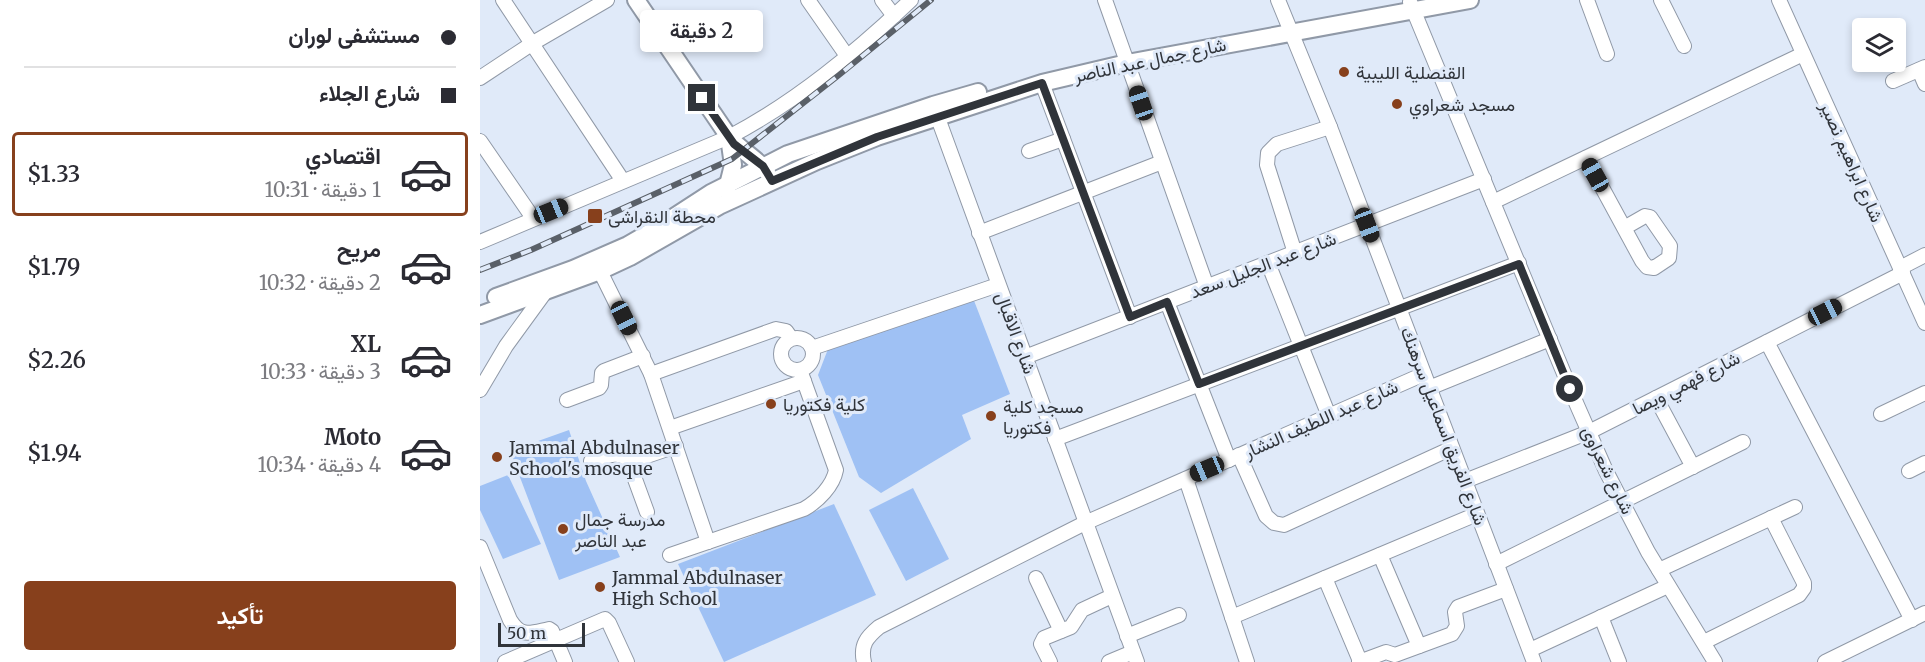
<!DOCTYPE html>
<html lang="ar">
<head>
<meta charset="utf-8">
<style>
  body { margin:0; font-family:Merriweather,Vazirmatn,serif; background:#f7f7f7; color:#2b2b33; direction:rtl; height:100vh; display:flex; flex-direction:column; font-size:22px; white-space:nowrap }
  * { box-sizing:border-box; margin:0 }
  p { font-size:20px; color:#7c7c81 }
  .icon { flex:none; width:33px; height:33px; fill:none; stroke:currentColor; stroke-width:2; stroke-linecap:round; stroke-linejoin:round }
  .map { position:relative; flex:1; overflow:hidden; direction:ltr }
  .details { display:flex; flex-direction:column; background:#fff; width:480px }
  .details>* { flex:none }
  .top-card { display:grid; align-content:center; height:132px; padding:0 24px; background:#fff }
  .tools { position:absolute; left:1372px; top:18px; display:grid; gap:12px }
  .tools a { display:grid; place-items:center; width:54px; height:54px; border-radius:6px; background:#fff; box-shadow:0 3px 9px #0003; font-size:30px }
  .scale { position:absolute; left:18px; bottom:15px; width:87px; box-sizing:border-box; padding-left:6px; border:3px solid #30343a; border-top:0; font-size:16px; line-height:21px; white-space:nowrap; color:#30343a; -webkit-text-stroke:4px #e0eaf9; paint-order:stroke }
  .end { position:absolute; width:27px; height:27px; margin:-14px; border:8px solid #30343a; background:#fff; box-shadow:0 0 0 3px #fff }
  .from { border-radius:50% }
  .bubble { position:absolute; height:42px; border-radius:6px; background:#fff; box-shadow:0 3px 9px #0003; font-size:20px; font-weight:600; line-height:42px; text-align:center; direction:rtl }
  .car { position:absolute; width:18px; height:36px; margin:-18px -9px; border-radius:8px; box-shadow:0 0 4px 2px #0007; background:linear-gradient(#222 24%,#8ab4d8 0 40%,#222 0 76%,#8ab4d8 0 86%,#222 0) }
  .top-card b { display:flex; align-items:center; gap:21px; height:57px; font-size:22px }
  .top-card b+b { border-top:2px solid #e1e1e2 }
  .top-card i { width:15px; height:15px; background:#2b2b33 }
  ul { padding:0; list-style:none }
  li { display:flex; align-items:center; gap:18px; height:84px; margin:0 12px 9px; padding:0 12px; border:3px solid transparent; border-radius:6px }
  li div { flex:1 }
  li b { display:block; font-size:22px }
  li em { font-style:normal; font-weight:600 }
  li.current { border-color:#87401c }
  li>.icon { width:54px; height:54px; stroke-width:1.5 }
  .action { display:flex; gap:12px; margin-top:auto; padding:12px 24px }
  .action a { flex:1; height:69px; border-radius:6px; background:#87401c; color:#fff; font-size:24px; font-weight:600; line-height:69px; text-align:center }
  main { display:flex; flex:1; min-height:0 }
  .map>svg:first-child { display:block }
</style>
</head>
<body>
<main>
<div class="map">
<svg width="1445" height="662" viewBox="0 0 1445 662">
  <rect width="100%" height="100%" fill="#e0eaf9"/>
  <g fill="#9fc1f4">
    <path d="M493 298 530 394 482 415 491 439 401 493 379 477 338 375 348 349Z"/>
    <path d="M89 430 106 481 140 557 79 580 30 451Z"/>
    <path d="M28 475 61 544 23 559 0 510V486Z"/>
    <path d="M433 488 469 559 426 581 389 510Z"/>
    <path d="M354 504 396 595 244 662 198 564Z"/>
  </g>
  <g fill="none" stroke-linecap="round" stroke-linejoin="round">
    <defs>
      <g id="minor">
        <path d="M23 0 143 181"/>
        <path d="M328 0 367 56"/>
        <path d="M402 0 414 16"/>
        <path d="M625 0 727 287"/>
        <path d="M798 0 850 127 1054 662"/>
        <path d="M1107 0 1127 54"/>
        <path d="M1181 0 1204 46"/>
        <path d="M1299 0 1445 323"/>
        <path d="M930 2 1097 405 1126 471 1168 552 1235 662"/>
        <path d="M1439 70 1445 84"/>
        <path d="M0 78 53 43 127 0"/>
        <path d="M1413 81 1445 67"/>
        <path d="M562 83 650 317"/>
        <path d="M455 110 657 662"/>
        <path d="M0 141 53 218"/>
        <path d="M549 151 583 139"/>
        <path d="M1106 158 1162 261 1167 267 1174 268 1189 258 1190 246 1170 217 1165 216 1144 228"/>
        <path d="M1013 202 1323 54"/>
        <path d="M499 233 682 162"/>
        <path d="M0 242 249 137C316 102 376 52 431 0"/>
        <path d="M815 253 787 165 788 153 797 144 850 127"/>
        <path d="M788 263 849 416"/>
        <path d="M1420 268 1445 255"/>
        <path d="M120 271 171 374 228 542"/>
        <path d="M687 302 749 460"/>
        <circle cx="317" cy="354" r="16"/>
        <path d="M1287 342 1432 620"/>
        <path d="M332 348 518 285"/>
        <path d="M545 357 1004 179"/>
        <path d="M171 374 296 329 306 331 311 338"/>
        <path d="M949 388 1070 339"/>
        <path d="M0 390 26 346 66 291"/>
        <path d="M1176 398 1213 467"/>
        <path d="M87 400 119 388 121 385 122 373 124 371 163 356"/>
        <path d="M1401 414 1445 393"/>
        <path d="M190 428 324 381"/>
        <path d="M575 439 1039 263"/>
        <path d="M759 455 786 516 794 523 804 525 972 448"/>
        <path d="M111 461C123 458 138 449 148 460L167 512"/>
        <path d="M149 462 196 446"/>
        <path d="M1429 471 1445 463"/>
        <path d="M706 479 767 662"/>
        <path d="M985 481 1109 432 1423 273"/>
        <path d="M0 547 30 620C41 638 50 633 69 629L72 631 85 662"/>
        <path d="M190 555 324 509C338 501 353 486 356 470L320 370"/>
        <path d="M900 555 939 646"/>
        <path d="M1016 564 1263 442"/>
        <path d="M1179 570 1315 507"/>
        <path d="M556 578 581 631"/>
        <path d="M845 578 880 661"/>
        <path d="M752 617 997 514"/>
        <path d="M1121 617 1139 662"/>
        <path d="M647 636 699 615"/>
        <path d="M1224 642 1319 595 1324 588V583L1291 518"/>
        <path d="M1050 650 1188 586"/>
        <path d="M25 662 125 619 129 623 147 662"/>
        <path d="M384 662C380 645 387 637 399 627L605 523 944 374"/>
        <path d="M570 662 561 644 564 638 591 627 602 610 632 596"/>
        <path d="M629 662 653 652"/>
        <path d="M879 662 906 652 915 655 972 634 977 626 975 612 978 607 1026 589"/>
        <path d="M1345 662 1445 613"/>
      </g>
      <g id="major">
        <path d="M156 0 249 137C260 150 280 161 287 172"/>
        <path d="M247 189 253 165 249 137"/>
        <path d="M16 297 93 269 148 245 174 230 231 193 308 154 453 105 498 92"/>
        <path d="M0 315 120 271 150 257 239 206 337 161 397 137 562 83 647 63 990 0"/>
      </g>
    </defs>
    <use href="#minor" stroke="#9099a7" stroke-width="16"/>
    <use href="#major" stroke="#9099a7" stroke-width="20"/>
    <use href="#minor" stroke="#fff" stroke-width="14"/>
    <use href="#major" stroke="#fff" stroke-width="16"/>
    <defs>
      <path id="rail" d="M0 270 51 250 252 159 359 75 451 0"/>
    </defs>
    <use href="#rail" stroke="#5a6068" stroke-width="6"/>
    <use href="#rail" stroke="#e0eaf9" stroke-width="4" stroke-dasharray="11" stroke-linecap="butt"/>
  </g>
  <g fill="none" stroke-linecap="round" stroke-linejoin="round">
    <path stroke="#30343a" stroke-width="8" d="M222 98 254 144 283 166 292 181 397 137 562 83 650 317 687 302 719 384 1039 264 1090 389"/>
  </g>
  <g fill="#87401c" stroke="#e0eaf9" stroke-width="2">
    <circle cx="864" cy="72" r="6"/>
    <circle cx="917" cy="104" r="6"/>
    <rect x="107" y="208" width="16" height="16" rx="3"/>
    <circle cx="291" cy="404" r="6"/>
    <circle cx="511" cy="416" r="6"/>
    <circle cx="17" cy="457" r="6"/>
    <circle cx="83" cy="529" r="6"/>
    <circle cx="120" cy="587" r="6"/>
  </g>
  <g text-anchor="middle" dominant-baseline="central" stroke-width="6" stroke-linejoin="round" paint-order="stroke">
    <g font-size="18" fill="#30343a" stroke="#e0eaf9">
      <text transform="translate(670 60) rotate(-12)">شارع جمال عبد الناصر</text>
      <text transform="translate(1372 162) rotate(66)">شارع ابراهيم نصير</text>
      <text transform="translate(783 265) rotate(-21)">شارع عبد الجليل سعد</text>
      <text transform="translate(536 333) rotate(70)">شارع الاقبال</text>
      <text transform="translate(1206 383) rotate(-27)">شارع فهمي ويصا</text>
      <text transform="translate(841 419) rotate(-24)">شارع عبد اللطيف النشار</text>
      <text transform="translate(964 426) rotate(69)">شارع الفريق اسماعيل سرهنك</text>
      <text transform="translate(1128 470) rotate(64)">شارع شعراوى</text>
    </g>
    <g font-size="18" fill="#30343a" stroke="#e0eaf9" text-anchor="start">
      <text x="876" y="72">القنصلية الليبية</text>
      <text x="929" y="104">مسجد شعراوي</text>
      <text x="128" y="216">محطة النقراشى</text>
      <text x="303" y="404">كلية فكتوريا</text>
      <text x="523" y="406">مسجد كلية<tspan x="523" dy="21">فكتوريا</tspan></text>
      <text x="29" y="447">Jammal Abdulnaser<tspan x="29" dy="21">School's mosque</tspan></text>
      <text x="95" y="519">مدرسة جمال<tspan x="95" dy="21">عبد الناصر</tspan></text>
      <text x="132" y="577">Jammal Abdulnaser<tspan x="132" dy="21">High School</tspan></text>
    </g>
  </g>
</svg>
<div class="tools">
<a><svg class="icon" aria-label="layers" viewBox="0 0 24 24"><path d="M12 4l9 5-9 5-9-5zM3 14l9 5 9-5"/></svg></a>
</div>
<div class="scale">50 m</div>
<i class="end from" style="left:1090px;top:389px"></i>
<i class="end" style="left:222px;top:98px"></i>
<div class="bubble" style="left:160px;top:10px;width:123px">2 دقيقة</div>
<i class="car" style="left:661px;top:103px;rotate:341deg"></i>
<i class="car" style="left:1115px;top:175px;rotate:331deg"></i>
<i class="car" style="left:71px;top:211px;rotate:68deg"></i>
<i class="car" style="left:887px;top:225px;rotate:159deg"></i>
<i class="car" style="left:1345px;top:312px;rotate:63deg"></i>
<i class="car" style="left:144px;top:318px;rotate:154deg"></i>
<i class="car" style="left:727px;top:469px;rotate:247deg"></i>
</div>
<section class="details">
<div class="top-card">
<b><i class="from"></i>مستشفى لوران</b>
<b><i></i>شارع الجلاء</b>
</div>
<ul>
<li class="current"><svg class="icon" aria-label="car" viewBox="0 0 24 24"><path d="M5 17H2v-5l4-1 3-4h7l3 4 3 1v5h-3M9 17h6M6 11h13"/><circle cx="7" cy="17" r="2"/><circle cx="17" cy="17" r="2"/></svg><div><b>اقتصادي</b><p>1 دقيقة · 10:31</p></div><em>$1.33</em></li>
<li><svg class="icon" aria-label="car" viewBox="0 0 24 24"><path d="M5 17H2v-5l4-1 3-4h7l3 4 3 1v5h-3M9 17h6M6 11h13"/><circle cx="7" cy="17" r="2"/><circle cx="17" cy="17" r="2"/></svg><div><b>مريح</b><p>2 دقيقة · 10:32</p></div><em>$1.79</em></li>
<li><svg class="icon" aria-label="car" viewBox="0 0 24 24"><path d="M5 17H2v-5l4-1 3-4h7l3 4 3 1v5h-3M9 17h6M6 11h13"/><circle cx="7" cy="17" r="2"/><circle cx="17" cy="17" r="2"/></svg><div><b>XL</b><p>3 دقيقة · 10:33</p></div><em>$2.26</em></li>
<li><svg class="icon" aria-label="car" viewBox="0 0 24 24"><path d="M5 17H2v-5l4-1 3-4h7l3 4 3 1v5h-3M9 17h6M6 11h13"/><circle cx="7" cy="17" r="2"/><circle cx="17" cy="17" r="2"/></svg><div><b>Moto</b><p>4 دقيقة · 10:34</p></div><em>$1.94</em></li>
</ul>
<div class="action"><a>تأكيد</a></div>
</section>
</main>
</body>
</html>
